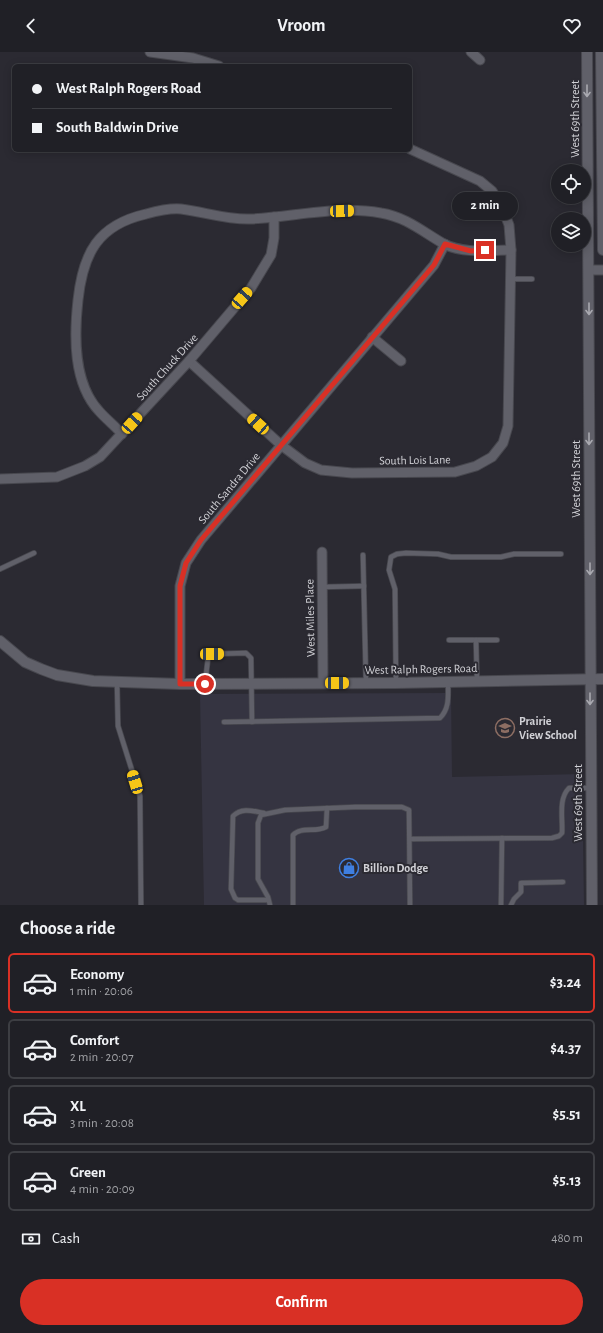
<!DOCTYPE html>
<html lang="en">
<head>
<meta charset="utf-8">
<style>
  body { margin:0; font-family:"Alegreya Sans",sans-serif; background:#28282e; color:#f1f3f6; height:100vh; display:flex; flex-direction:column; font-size:15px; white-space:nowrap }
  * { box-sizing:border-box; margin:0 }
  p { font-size:13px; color:#a2a3a7 }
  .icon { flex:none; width:22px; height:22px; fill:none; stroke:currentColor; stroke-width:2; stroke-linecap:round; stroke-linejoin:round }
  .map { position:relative; height:853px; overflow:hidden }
  .sheet { display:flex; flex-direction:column; background:#202026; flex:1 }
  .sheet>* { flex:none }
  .hud { position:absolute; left:12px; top:12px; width:400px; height:88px; border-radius:6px; box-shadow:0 2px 10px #0003,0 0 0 1px #3d3e43; display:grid; align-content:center; height:88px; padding:0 20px; background:#202026 }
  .tools { position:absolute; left:551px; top:112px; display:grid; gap:8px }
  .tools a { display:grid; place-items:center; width:40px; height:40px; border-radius:50%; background:#202026; box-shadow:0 2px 10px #0003,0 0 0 1px #3d3e43; font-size:20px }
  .end { position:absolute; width:18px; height:18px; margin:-9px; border:5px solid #d93025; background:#fff; box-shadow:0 0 0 2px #fff }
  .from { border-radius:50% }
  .bubble { position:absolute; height:28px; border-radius:14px; background:#202026; box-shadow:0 2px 10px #0003,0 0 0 1px #3d3e43; font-size:13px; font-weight:600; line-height:28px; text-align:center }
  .car { position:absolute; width:12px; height:24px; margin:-12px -6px; border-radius:5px; box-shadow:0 0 3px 1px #0007; background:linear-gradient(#f5c518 24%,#345 0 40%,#f5c518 0 76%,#345 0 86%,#f5c518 0) }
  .hud b { display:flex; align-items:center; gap:14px; height:38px; font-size:15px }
  .hud b+b { border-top:1px solid #3d3e43 }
  .hud i { width:10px; height:10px; background:#f1f3f6 }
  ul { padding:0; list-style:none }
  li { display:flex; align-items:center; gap:12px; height:60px; margin:0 8px 6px; padding:0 12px; border:2px solid #3d3e43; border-radius:6px }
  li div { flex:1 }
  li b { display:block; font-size:15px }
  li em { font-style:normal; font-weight:600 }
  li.selected { border-color:#d93025 }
  li>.icon { width:36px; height:36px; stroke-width:1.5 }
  h2 { padding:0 20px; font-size:18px; line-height:48px }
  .pay { display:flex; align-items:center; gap:10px; height:44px; padding:0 20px; font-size:15px }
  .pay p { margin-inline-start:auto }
  .cta { display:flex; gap:8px; margin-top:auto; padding:8px 20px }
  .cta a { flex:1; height:46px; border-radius:24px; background:#d93025; color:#fff; font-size:16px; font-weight:600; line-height:46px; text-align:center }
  header { display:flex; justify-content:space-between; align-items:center; height:52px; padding:0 20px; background:#202026; font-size:18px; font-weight:600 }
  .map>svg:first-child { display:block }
</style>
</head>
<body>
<header><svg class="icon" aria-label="back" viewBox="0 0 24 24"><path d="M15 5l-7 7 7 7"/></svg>Vroom<svg class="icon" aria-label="heart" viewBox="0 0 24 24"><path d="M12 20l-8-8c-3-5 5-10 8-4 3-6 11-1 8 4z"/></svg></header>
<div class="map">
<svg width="603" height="853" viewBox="0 0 603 853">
  <rect width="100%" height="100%" fill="#2b2a32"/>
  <path fill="#353441" d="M451 641 452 725 582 722 584 853H204L200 642Z"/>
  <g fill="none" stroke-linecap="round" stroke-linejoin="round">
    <defs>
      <g id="service">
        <path d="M511 227H532"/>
        <path d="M363 503 366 631"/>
        <path d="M0 517 34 501"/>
        <path d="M322 535 364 534"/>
        <path d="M449 588H497"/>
        <path d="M476 588 477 629"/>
        <path d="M117 630 118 674 140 744 141 853"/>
        <path d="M396 631 395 537 389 518 391 505 397 502 406 501 438 502 451 505H501L514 502H561"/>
        <path d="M205 632 208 606 212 602 246 601 251 606 252 670"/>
        <path d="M224 670 440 666C450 656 448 643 448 630"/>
        <path d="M264 761C253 759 242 755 233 764L231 837 235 846 238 848H268"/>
        <path d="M410 787 552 786 559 784 562 781C563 766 558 747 569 736H591"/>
        <path d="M270 853 268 845 258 827V771L261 763 285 758 355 755H402L409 758 410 853"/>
        <path d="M293 853V783C301 774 316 781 326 775L327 756"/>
        <path d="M501 853 502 786"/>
        <path d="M511 853 514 847 521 840V831L563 830"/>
      </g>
      <g id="minor">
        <path d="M150 0 193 6 219 14"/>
        <path d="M471 0 480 8"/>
        <path d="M589 218H603"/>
        <path d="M372 285 401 309"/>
        <path d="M189 309 281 393 305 411 321 418 352 421 455 420 476 414 492 405 503 391 508 374 511 198 509 173 502 155 492 139 480 129 410 97"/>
        <path d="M122 382C115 374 106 367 99 359 73 331 74 284 78 248 83 201 98 173 146 162 157 159 169 156 181 157 205 160 227 168 251 167 294 165 338 153 381 161 406 165 423 180 444 192 464 202 490 198 511 198"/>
        <path d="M0 427 57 425 85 414 100 405 189 309 251 236 271 203 274 186V165"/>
        <path d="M322 500 323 631"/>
        <path d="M180 632V534L186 511 201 488 434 213 445 192"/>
      </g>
      <path id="tertiary" d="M0 589 25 610 41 617 57 623 93 629 180 632 396 631 603 627"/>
      <g id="secondary">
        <path d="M587 0 592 853"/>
        <path d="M601 0 603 198"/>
      </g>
    </defs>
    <use href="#service" stroke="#48484f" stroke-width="6"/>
    <use href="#minor" stroke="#48484f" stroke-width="11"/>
    <use href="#tertiary" stroke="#48484f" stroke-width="12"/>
    <use href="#secondary" stroke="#48484f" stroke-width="12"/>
    <use href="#service" stroke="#606069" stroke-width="4.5"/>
    <use href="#minor" stroke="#606069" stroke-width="9"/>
    <use href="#tertiary" stroke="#606069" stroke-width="10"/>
    <use href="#secondary" stroke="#606069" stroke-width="10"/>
  </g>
  <defs><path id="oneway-shaft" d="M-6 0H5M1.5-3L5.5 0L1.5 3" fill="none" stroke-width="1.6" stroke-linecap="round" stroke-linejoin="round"/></defs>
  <g stroke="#a9a9b0">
    <use href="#oneway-shaft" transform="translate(587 39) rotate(90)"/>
    <use href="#oneway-shaft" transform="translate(589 257) rotate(90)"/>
    <use href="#oneway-shaft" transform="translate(589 387) rotate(90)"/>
    <use href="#oneway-shaft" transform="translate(590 517) rotate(90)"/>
    <use href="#oneway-shaft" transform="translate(590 647) rotate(90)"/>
  </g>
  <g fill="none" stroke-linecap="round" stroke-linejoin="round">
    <path stroke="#d93025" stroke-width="5" d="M205 632H180V534L186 511 201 488 434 213 445 192 471 199 485 198"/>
  </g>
  <defs>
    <symbol id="school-ring" viewBox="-11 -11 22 22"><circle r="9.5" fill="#2b2a32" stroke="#8d6e63" stroke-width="1.5"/><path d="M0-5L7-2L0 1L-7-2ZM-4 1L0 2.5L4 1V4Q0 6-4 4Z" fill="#8d6e63"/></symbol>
    <symbol id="shop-ring" viewBox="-11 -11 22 22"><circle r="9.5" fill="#2b2a32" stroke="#3f7fe0" stroke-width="1.5"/><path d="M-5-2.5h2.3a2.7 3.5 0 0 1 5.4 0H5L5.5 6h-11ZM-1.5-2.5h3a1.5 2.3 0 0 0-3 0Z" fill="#3f7fe0"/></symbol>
  </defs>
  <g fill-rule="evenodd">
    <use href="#school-ring" x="494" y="665" width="22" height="22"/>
    <use href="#shop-ring" x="338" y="805" width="22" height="22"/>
  </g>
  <g text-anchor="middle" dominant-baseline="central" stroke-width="4" stroke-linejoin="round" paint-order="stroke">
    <g font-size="12" fill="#d1d1d6" stroke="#2b2a32">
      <text transform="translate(575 67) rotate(-90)">West 69th Street</text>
      <text transform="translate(167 315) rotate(-48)">South Chuck Drive</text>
      <text transform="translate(415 408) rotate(-1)">South Lois Lane</text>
      <text transform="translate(576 427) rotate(-90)">West 69th Street</text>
      <text transform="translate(229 436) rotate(-50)">South Sandra Drive</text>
      <text transform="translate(310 566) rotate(-91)">West Miles Place</text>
      <text transform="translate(421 617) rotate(-1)">West Ralph Rogers Road</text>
      <text transform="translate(578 751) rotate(-90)">West 69th Street</text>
    </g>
    <g font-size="12" font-weight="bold" fill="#d1d1d6" stroke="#2b2a32" text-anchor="start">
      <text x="519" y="669">Prairie<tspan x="519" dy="14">View School</tspan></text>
      <text x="363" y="816">Billion Dodge</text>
    </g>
  </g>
</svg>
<div class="tools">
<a><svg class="icon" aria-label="locate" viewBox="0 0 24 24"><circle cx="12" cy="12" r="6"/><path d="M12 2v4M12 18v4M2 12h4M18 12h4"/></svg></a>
<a><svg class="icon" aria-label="layers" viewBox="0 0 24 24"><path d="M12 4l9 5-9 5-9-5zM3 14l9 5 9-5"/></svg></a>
</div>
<i class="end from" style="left:205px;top:632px"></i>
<i class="end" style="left:485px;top:198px"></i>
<div class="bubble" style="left:452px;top:140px;width:66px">2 min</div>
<i class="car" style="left:342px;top:159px;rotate:88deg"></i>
<i class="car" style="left:242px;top:246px;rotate:41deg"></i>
<i class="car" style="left:132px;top:371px;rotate:42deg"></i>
<i class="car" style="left:258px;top:372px;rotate:312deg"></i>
<i class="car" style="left:212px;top:602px;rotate:89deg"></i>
<i class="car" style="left:337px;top:631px;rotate:90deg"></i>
<i class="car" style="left:135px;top:730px;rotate:343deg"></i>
<div class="hud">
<b><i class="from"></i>West Ralph Rogers Road</b>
<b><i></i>South Baldwin Drive</b>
</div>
</div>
<section class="sheet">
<h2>Choose a ride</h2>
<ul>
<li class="selected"><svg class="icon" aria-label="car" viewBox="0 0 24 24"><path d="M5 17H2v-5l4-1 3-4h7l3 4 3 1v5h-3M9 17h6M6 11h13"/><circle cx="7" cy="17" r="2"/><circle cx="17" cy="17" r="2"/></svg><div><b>Economy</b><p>1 min · 20:06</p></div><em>$3.24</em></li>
<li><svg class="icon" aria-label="car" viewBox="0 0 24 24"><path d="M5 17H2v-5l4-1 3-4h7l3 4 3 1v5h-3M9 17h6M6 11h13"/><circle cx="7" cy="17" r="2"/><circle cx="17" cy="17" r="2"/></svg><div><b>Comfort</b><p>2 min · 20:07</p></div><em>$4.37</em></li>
<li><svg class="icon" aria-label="car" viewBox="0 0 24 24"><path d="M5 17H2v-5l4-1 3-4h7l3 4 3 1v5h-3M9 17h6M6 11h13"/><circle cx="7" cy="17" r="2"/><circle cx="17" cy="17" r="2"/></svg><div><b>XL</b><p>3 min · 20:08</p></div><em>$5.51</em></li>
<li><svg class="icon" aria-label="car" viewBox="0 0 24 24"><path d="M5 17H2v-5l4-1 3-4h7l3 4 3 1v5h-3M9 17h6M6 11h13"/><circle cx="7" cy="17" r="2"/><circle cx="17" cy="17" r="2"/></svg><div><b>Green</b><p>4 min · 20:09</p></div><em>$5.13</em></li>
</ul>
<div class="pay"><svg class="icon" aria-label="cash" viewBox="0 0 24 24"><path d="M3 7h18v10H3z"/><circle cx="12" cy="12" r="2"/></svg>Cash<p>480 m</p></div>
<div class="cta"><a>Confirm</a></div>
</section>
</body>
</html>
